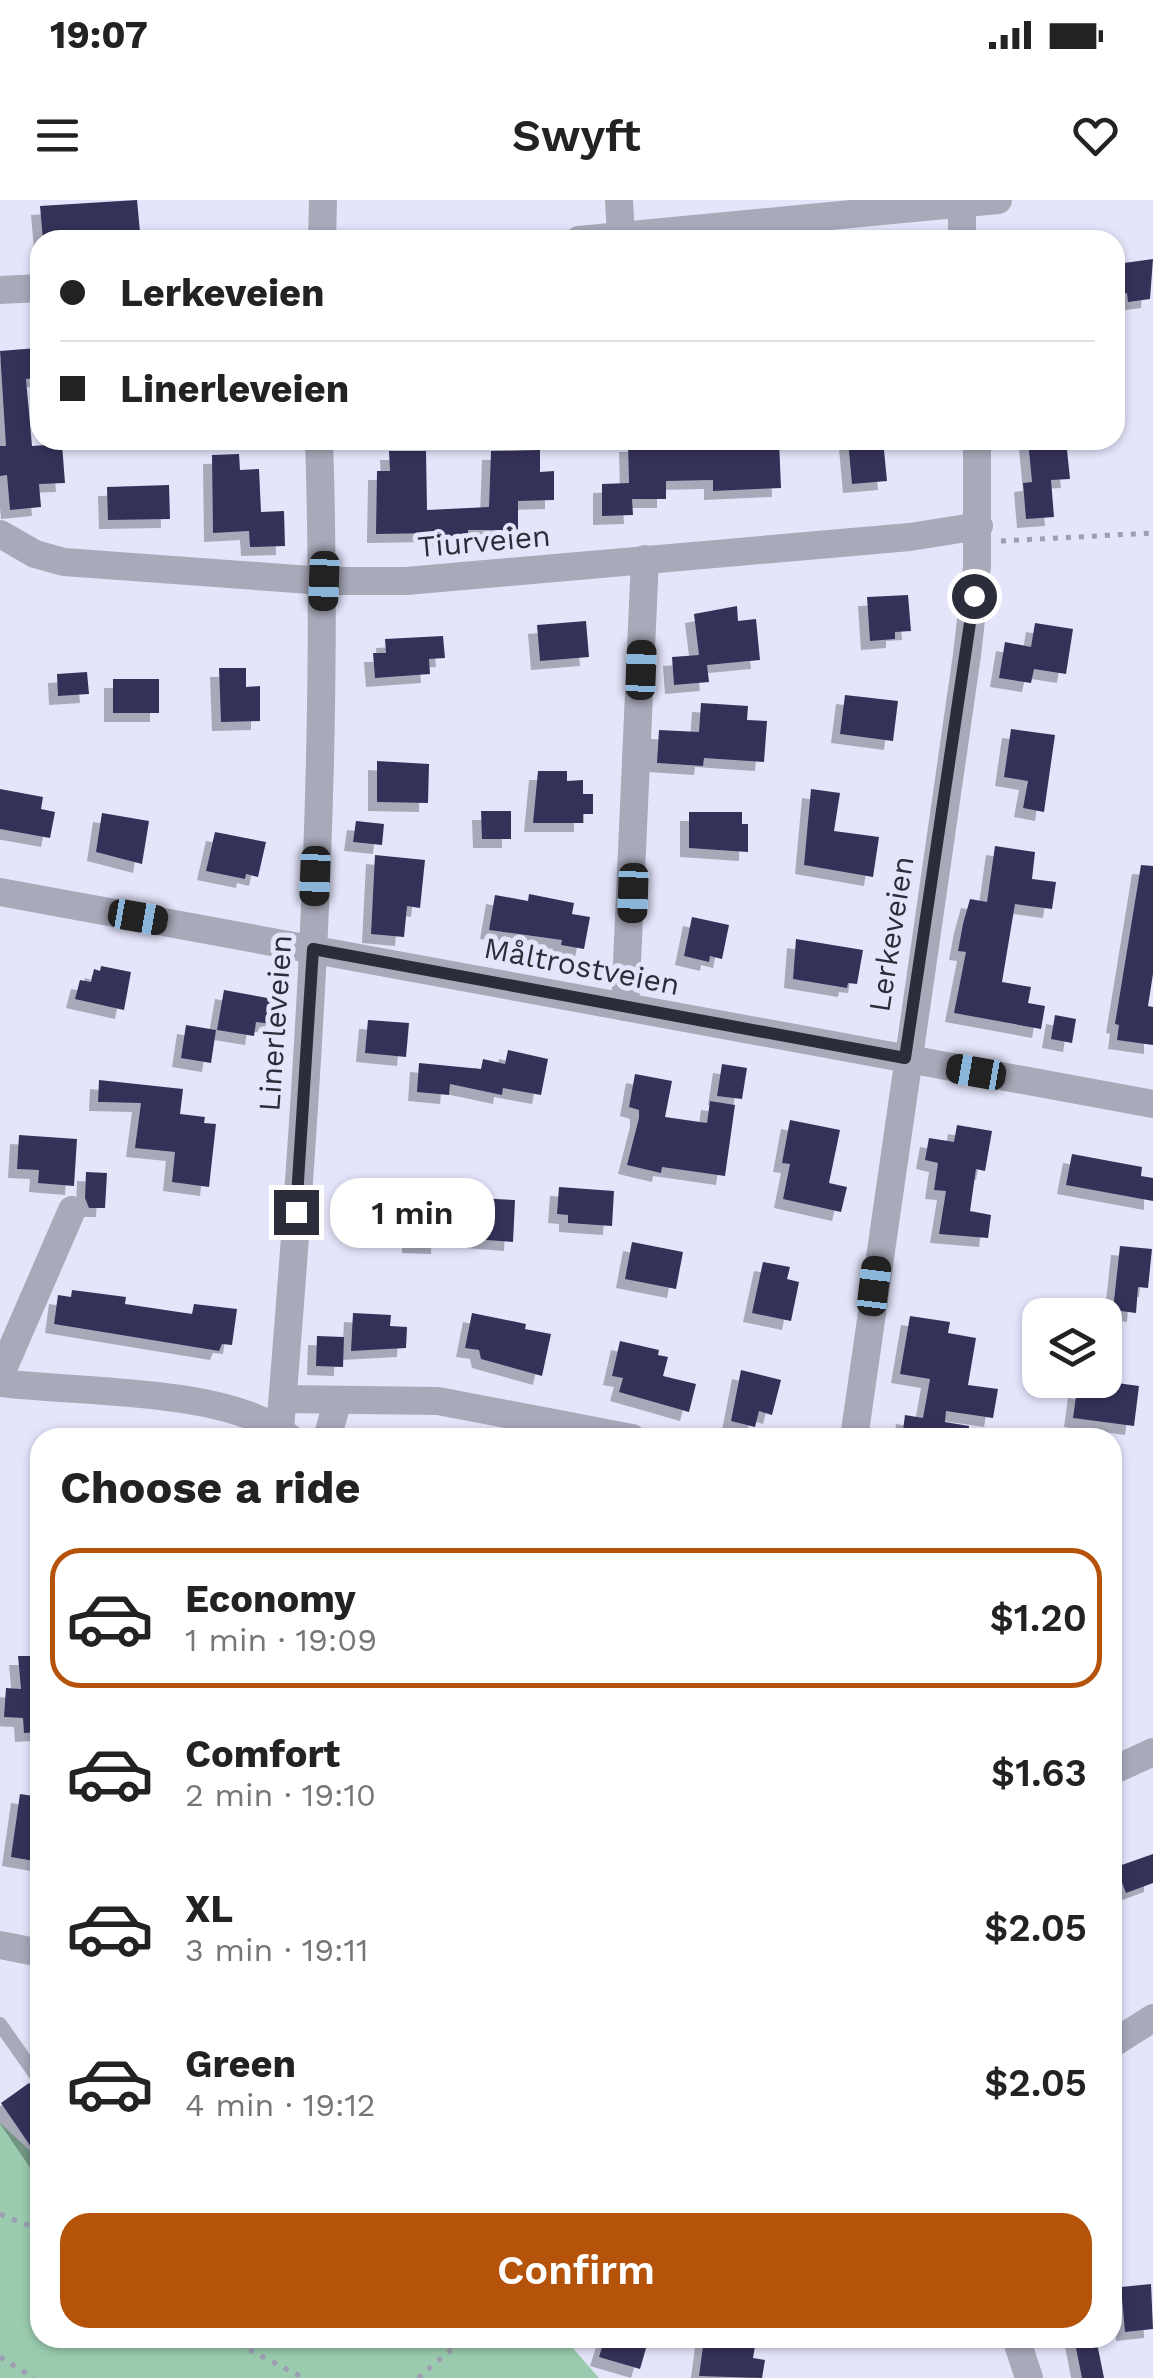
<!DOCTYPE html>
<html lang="en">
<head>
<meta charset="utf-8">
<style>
  body { margin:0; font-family:"Work Sans",sans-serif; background:#f2f2f2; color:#222; height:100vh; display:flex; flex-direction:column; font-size:38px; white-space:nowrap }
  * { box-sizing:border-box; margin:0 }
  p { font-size:32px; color:#767676 }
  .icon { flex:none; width:55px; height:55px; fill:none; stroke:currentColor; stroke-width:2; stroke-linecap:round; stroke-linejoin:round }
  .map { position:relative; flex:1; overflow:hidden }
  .side { position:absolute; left:30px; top:1228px; width:1092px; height:920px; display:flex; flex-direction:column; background:#fff; border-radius:30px; box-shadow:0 2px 8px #0004 }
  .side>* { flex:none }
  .banner { position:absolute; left:30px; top:30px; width:1095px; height:220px; border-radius:30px; box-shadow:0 2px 8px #0004; display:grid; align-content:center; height:220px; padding:0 30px; background:#fff }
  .buttons { position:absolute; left:1022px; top:1098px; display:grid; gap:20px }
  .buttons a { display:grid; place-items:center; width:100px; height:100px; border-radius:20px; background:#fff; box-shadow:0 2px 8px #0004; font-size:50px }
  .end { position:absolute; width:45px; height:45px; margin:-22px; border:12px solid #2c2d3a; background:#fff; box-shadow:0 0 0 5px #fff }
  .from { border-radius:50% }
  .bubble { position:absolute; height:70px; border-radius:30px; background:#fff; box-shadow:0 2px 8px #0004; font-size:32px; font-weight:600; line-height:70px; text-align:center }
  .car { position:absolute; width:30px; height:60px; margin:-30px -15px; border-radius:12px; box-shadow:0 0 8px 2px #0007; background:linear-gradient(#222 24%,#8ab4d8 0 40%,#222 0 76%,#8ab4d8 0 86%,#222 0) }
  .banner b { display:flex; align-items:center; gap:35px; height:95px; font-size:38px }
  .banner b+b { border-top:2px solid #e0e0e0 }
  .banner i { width:25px; height:25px; background:#222 }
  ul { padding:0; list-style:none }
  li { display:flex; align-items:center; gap:30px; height:140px; margin:0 20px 15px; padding:0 10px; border:5px solid transparent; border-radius:30px }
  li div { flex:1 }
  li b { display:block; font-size:38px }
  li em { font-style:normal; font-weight:600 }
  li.active { border-color:#b45309 }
  li>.icon { width:90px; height:90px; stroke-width:1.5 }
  h2 { padding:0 30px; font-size:45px; line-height:120px }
  .primary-button { display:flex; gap:20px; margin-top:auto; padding:20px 30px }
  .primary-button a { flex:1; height:115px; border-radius:30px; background:#b45309; color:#fff; font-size:40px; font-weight:600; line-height:115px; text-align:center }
  .status { display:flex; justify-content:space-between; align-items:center; height:70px; padding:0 50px; background:#fff; direction:ltr }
  .status svg { height:28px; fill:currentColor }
  header { display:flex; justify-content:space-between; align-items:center; height:130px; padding:0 30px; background:#fff; font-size:45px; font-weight:600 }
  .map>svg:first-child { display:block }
</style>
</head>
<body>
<div class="status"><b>19:07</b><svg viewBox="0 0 49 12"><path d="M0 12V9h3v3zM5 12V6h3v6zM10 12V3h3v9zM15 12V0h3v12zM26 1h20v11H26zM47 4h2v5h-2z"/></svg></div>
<header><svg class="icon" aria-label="menu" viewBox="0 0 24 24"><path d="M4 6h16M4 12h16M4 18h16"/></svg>Swyft<svg class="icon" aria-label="heart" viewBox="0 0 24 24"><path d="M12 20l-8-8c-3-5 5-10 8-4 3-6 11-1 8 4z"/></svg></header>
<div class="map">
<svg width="1153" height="2178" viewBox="0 0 1153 2178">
  <defs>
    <filter id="shadow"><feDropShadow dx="-9" dy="9" stdDeviation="0" flood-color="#0004"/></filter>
  </defs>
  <rect width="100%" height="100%" fill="#e4e5fb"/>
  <path fill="#9acbae" d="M0 1923 40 1960V2138H564L599 2178H0Z"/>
  <g fill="#34335a" filter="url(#shadow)">
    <path d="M137 0 140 32 97 36 98 40H43L40 6Z"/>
    <path d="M1153 59 1150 99 1128 102 1127 93 1115 95V69L1125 68 1124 63Z"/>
    <path d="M37 148 39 178 26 179 32 246 62 244 65 283 39 284 41 307 10 310 7 275 0 276V246H6L0 151Z"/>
    <path d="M779 240 781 288 713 291V280L666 281V299H632L633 315 602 316V284L629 283 628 243Z"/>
    <path d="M848 240H883L887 281 852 284Z"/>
    <path d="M1028 240H1066L1070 279 1051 280 1054 317 1026 319 1023 283 1032 282Z"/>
    <path d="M540 250V272L554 271V300L518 301V330H468V337L440 339V333L376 334 377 271H390L389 251H426L427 310 489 307 491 251Z"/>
    <path d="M239 254 240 270 259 269 261 312 284 311 285 346 250 347 249 331 213 333 212 255Z"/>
    <path d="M169 285 170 319 108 320 107 287Z"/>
    <path d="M908 395 911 431 895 432V439L870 441 867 397Z"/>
    <path d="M737 406 738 421 756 419 760 460 707 465 709 482 674 485 672 457 699 455 694 414Z"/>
    <path d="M586 421 589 457 540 461 537 425Z"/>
    <path d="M1035 423 1073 429 1066 474 1034 469 1031 483 999 478 1005 442 1031 447Z"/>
    <path d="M443 436 445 458 429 459 430 474 375 478 373 453H386L385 439Z"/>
    <path d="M219 468H246V487L260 486V521L221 522Z"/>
    <path d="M87 472 89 494 58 496 57 474Z"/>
    <rect x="113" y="479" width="46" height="34"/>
    <path d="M845 495 898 501 893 541 840 534Z"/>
    <path d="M701 503 748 506 747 520 767 521 764 562 704 558 703 566 657 563 659 530 699 532Z"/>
    <path d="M1011 529 1055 535 1044 612 1023 608 1028 581 1004 577Z"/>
    <path d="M377 561 429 564 428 603 377 602Z"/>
    <path d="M538 571H567V581L583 580V594H593V614H583V623H533Z"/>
    <path d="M0 589 43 597 41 609 55 612 50 638 0 629Z"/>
    <path d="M811 589 840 593 834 631 879 637 873 677 804 665Z"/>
    <path d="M481 611H511V639H482Z"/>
    <path d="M689 612H742V624H748V652L689 648Z"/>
    <path d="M102 613 149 621 142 664 96 652Z"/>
    <path d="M356 621 384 624 382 645 353 642Z"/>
    <path d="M215 632 266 642 258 677 246 674 245 679 206 671Z"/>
    <path d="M995 646 1035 652 1032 679 1056 682 1052 709 1015 704 1002 782 1031 787 1028 803 1045 806 1041 829 954 813 966 752 958 751 963 724 970 699 987 702Z"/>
    <path d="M375 655 425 660 420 708 407 706 404 737 371 734Z"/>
    <path d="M1141 665 1153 666V774L1148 806 1153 807V845L1117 840 1119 825 1115 824Z"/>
    <path d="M529 694 574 703 572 714 590 717 584 749 561 745 562 740 489 730 495 695 528 701Z"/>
    <path d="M692 717 729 725 722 759 710 756 709 762 684 756Z"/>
    <path d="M796 739 863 750 857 784 848 783 847 788 793 779Z"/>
    <path d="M101 766 131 772 124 810 75 799 80 780 91 782 94 769 100 771Z"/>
    <path d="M224 790 278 800 273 824 256 822 254 836 217 830Z"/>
    <path d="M1055 815 1076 819 1072 843 1051 839Z"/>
    <path d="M368 820 409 823 406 857 365 853Z"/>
    <path d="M186 825 216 830 211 863 181 858Z"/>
    <path d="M508 850 548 859 541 895 503 888 502 895 450 884 449 895 417 892 419 863 481 869 483 859 505 864Z"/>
    <path d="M722 864 747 868 742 899 717 896Z"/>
    <path d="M635 874 672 881 665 917 707 923 710 901 735 905 725 976 662 967 661 973 627 965 639 918V910L629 907Z"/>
    <path d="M99 880 183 889 180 914 205 917 204 923 216 924 209 987 172 982 175 952 135 948 141 903 98 902Z"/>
    <path d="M790 920 840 930 829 983 847 987 841 1012 783 999 790 964 782 963Z"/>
    <path d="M957 925 992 931 985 971 976 969 970 1011 991 1015 988 1038 939 1034 946 991 934 990 938 963 925 960 929 938 954 942Z"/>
    <path d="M19 935 77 939 74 986 38 983 39 970 17 969Z"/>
    <path d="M1072 954 1142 967 1141 976 1153 978V1001L1066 985Z"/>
    <path d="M86 972 107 973 105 1008H89L85 998Z"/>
    <path d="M559 987 614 991 612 1026 568 1023V1015L557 1014Z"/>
    <path d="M356 988 395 990 392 1031 364 1029V1021H354Z"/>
    <path d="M476 998 515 1000 513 1042 474 1039Z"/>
    <path d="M412 1019 441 1020 440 1045 411 1044Z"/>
    <path d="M632 1042 683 1052 676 1089 625 1079Z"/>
    <path d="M1120 1046 1152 1049 1148 1088 1138 1087 1136 1113 1113 1110Z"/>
    <path d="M763 1062 790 1067 787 1079 799 1082 791 1121 752 1113Z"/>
    <path d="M72 1090 126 1097 125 1104 192 1114 194 1104 237 1109 232 1145 222 1144 219 1151 54 1124 58 1095 71 1097Z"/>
    <path d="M353 1113 391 1115 390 1126 407 1127 406 1148 351 1151Z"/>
    <path d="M472 1113 526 1124 525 1129 551 1134 542 1176 481 1159 479 1150 465 1148Z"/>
    <path d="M910 1116 950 1122 948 1133 976 1138 968 1185 998 1189 993 1218 946 1211 945 1222 969 1226 968 1238H902L905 1215 923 1218 930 1179 900 1174Z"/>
    <path d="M317 1136 344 1137 343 1167 316 1166Z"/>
    <path d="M620 1141 659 1150 658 1155 668 1157 663 1176 696 1184 689 1212 619 1192 623 1178 612 1176Z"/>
    <path d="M741 1170 781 1180 772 1215 759 1211 755 1227 731 1221Z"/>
    <path d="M1095 1180 1139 1186 1134 1226 1073 1218 1077 1189 1094 1192Z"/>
    <path d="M18 1456H40V1532L24 1533 23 1518 4 1517 6 1488 21 1489Z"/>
    <path d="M20 1594 40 1597V1662L11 1657Z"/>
    <path d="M1153 1654V1683L1126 1693 1116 1667Z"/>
    <path d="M29 1883 40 1892V1960L1 1903Z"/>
    <path d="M1151 2084 1153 2129 1125 2132 1121 2087Z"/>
    <path d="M605 2138H649L640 2169 599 2157Z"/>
    <path d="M704 2138H735L734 2143 755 2146 753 2158 765 2160 762 2178 699 2176Z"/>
    <path d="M1074 2138H1096L1104 2178H1082Z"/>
  </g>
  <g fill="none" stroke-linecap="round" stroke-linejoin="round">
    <g stroke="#9d9eb1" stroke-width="5" stroke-dasharray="5 8" stroke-linecap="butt">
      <path d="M1001 341 1153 333"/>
      <path d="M0 2014 40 2030"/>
      <path d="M226 2138 304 2178"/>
      <path d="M0 2157 34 2178"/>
      <path d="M418 2178 465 2138"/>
    </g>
    <path stroke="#a8a9b9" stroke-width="14" d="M0 1824 40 1881"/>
    <g stroke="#a8a9b9" stroke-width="28">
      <path d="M619 0 621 35"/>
      <path d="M962 0V40"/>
      <path d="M322 40 323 0"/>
      <path d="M579 40 998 0"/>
      <path d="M0 90 40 88"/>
      <path d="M0 334 35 354 64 362 324 381H406L910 337 979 326"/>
      <path d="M0 692 1153 904"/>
      <path d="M625 807 645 359"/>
      <path d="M0 1176 72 1010"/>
      <path d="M0 1183C77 1193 231 1187 290 1238"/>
      <path d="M283 1199 438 1201 632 1238"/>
      <path d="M280 1229C307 901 330 569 319 240"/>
      <path d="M327 1238 338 1200"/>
      <path d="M854 1238 967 455 977 366V240"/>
      <path d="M1112 1571 1153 1552"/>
      <path d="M0 1745 40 1753"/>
      <path d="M1112 1844 1153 1818"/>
      <path d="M1016 2138 1029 2178"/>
    </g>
  </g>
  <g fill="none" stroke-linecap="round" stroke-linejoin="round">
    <path stroke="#2c2d3a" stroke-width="12" d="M296 1012 313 749 905 858 974 396"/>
  </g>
  <g text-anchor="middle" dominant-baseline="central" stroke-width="10" stroke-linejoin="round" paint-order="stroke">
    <g font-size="30" fill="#2c2d3a" stroke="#e4e5fb">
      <text transform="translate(484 341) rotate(-5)">Tiurveien</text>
      <text transform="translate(891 734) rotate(-81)">Lerkeveien</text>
      <text transform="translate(582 766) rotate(11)">Måltrostveien</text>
      <text transform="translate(275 823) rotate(-86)">Linerleveien</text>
    </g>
  </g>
</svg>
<div class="buttons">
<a><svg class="icon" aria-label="layers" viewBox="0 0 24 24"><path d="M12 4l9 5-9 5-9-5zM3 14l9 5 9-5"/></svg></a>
</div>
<i class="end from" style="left:974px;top:396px"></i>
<i class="end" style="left:296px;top:1012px"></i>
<div class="bubble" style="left:330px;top:978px;width:165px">1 min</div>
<i class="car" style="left:324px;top:381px;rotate:182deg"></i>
<i class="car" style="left:641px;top:470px;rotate:2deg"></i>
<i class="car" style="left:315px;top:676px;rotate:182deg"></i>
<i class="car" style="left:633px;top:693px;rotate:182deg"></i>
<i class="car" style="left:138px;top:717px;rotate:100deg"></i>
<i class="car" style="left:976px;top:872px;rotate:280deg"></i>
<i class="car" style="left:874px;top:1086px;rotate:7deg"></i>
<div class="banner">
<b><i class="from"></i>Lerkeveien</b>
<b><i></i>Linerleveien</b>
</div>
<section class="side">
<h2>Choose a ride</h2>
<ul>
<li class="active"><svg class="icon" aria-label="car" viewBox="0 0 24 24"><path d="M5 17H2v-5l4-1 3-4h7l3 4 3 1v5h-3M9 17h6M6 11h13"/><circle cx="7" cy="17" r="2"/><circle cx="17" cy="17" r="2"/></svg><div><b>Economy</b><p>1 min · 19:09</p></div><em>$1.20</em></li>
<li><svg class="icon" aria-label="car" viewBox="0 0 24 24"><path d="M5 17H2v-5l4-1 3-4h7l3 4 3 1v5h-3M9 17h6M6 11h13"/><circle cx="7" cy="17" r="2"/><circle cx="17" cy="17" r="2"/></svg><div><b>Comfort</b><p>2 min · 19:10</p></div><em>$1.63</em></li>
<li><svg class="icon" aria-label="car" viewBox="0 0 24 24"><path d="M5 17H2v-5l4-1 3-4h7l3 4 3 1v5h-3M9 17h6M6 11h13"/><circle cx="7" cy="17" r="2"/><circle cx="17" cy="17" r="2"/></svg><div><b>XL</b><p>3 min · 19:11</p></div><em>$2.05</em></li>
<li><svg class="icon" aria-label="car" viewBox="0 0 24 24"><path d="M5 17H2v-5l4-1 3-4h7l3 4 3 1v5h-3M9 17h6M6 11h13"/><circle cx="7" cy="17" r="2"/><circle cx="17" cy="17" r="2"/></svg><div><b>Green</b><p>4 min · 19:12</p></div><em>$2.05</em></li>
</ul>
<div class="primary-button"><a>Confirm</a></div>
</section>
</div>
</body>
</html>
